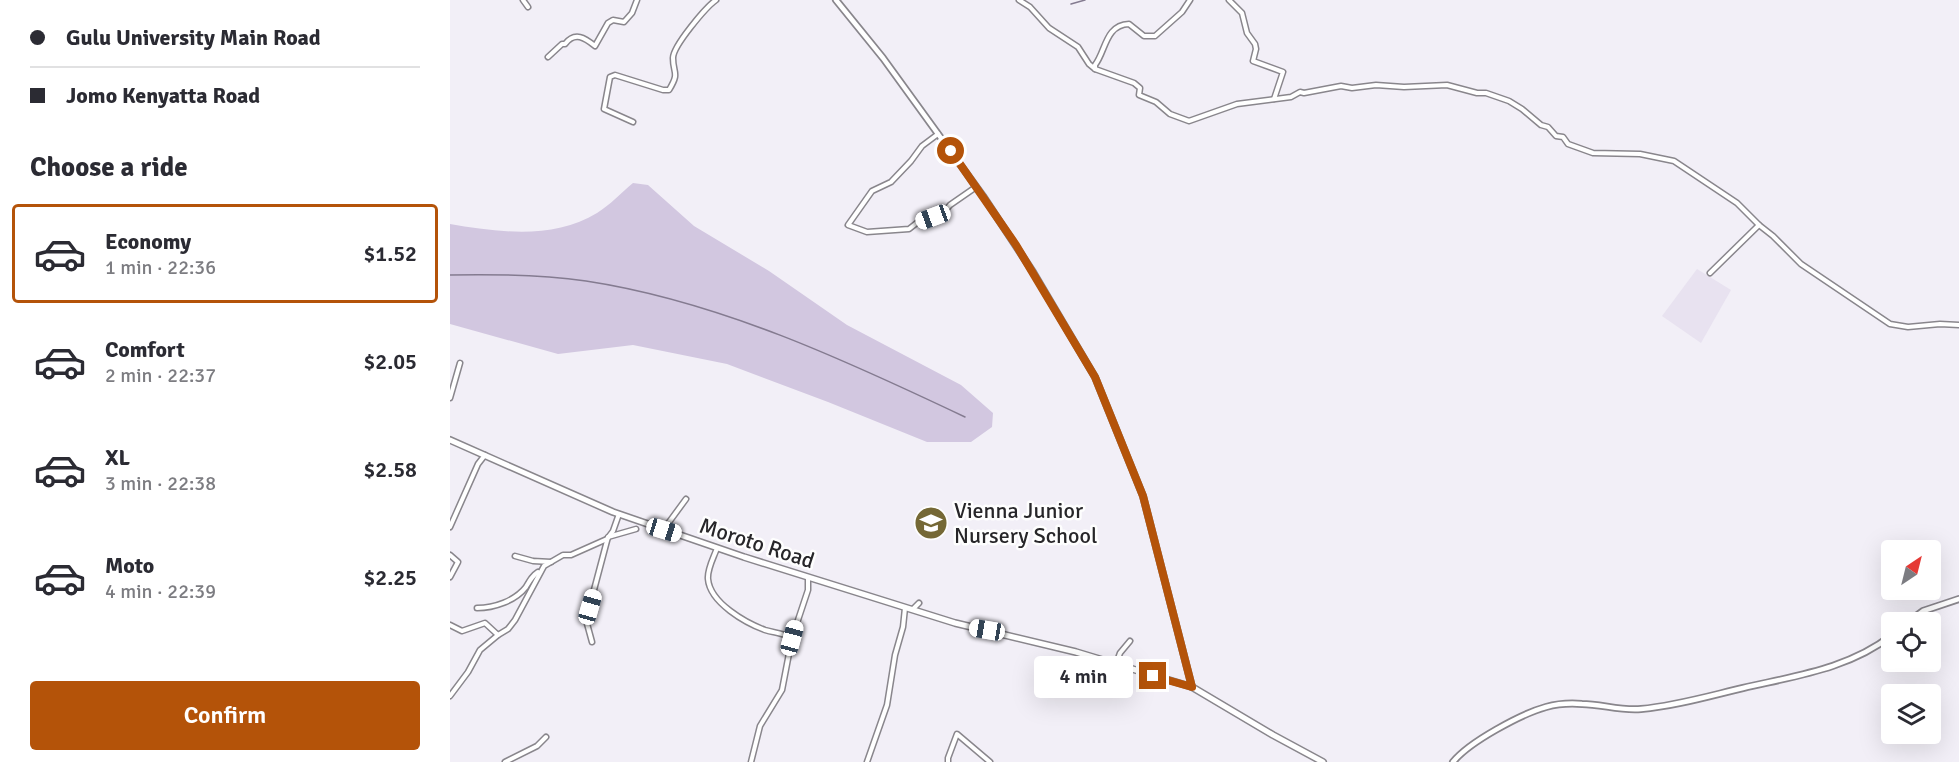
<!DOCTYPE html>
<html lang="en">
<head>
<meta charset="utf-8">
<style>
  body { margin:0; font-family:Signika,sans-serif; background:#f2f2f3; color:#2b2b33; height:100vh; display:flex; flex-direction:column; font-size:22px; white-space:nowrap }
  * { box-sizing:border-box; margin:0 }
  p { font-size:20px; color:#7c7c81 }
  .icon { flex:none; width:33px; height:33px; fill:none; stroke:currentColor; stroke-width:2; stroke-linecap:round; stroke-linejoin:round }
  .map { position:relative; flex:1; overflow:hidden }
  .sheet { display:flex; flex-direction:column; background:#fff; width:450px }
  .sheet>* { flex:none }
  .hud { display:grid; align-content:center; height:132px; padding:0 30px; background:#fff }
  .needle { width:39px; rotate:35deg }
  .controls { position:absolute; left:1431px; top:540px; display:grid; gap:12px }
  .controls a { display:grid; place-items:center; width:60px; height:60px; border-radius:6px; background:#fff; box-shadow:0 6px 24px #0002; font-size:30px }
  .end { position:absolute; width:27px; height:27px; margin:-14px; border:8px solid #b45309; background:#fff; box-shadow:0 0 0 3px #fff }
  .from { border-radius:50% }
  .bubble { position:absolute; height:42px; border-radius:6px; background:#fff; box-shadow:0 6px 24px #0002; font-size:20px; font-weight:600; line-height:42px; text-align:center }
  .car { position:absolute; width:18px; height:36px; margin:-18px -9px; border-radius:8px; box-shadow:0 0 4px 2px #0007; background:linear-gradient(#fff 24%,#345 0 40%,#fff 0 76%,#345 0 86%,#fff 0) }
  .hud b { display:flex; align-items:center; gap:21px; height:57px; font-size:22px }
  .hud b+b { border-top:2px solid #e1e1e2 }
  .hud i { width:15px; height:15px; background:#2b2b33 }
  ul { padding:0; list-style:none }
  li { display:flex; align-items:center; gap:18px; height:99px; margin:0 12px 9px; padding:0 18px; border:3px solid transparent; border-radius:6px }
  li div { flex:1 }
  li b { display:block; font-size:22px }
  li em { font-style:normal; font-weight:600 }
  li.on { border-color:#b45309 }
  li>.icon { width:54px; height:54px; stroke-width:1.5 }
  h2 { padding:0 30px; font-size:27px; line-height:72px }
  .button { display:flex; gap:12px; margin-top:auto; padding:12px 30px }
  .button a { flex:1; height:69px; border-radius:6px; background:#b45309; color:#fff; font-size:24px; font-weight:600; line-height:69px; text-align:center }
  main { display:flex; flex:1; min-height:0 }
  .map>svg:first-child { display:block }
</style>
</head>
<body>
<main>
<section class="sheet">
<div class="hud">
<b><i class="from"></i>Gulu University Main Road</b>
<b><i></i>Jomo Kenyatta Road</b>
</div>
<h2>Choose a ride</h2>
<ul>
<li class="on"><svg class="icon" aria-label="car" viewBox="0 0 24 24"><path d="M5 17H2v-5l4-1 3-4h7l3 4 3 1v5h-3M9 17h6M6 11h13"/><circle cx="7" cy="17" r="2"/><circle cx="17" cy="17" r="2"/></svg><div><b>Economy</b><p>1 min · 22:36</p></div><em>$1.52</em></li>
<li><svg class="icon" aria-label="car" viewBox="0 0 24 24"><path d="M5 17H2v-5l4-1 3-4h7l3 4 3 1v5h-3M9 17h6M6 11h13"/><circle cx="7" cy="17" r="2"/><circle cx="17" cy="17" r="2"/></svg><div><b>Comfort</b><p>2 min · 22:37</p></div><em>$2.05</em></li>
<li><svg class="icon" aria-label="car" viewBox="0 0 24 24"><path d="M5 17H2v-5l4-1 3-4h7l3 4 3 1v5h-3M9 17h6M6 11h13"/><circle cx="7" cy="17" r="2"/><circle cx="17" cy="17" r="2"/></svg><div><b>XL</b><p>3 min · 22:38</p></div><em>$2.58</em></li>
<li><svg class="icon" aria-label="car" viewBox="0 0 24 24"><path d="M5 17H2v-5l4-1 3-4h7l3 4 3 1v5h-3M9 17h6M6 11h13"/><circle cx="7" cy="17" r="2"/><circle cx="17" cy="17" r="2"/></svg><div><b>Moto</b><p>4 min · 22:39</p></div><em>$2.25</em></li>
</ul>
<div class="button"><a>Confirm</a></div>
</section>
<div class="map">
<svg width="1509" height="762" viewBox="0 0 1509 762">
  <rect width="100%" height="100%" fill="#f2eff7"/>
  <path fill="#e8e2f0" d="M1247 269 1281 290 1251 343 1212 316Z"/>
  <path fill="#d2c7e0" d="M183 183 198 185 244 226 319 271 397 325 511 385 543 413 542 427 521 442H477L378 402 277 364 183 345 108 354 0 324V224C47 232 104 240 147 213 160 205 171 193 183 183Z"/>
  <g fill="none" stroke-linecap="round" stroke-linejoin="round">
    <g stroke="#847b90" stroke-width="1.5">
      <path d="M621 4 635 0"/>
      <path d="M0 275C45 274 92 275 136 281 268 301 395 360 515 417"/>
    </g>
    <defs>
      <g id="minor">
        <path d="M73 0 78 7"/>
        <path d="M569 0 580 7 599 28 628 47 639 64 645 69"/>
        <path d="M740 0 732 12 705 36H694L679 24C655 25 656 51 645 65V69L684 83 690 88 689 95 706 102 720 114 739 121 787 104 841 97 850 92 854 93 891 86 902 88 926 85 954 87 997 85 1027 93H1036L1059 101 1072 109 1091 125 1098 127 1106 136 1113 137 1118 144 1143 153 1190 154 1224 161 1287 203 1309 225"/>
        <path d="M779 0 792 13 797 33 805 44 806 49 803 61 833 72 824 99"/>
        <path d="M98 57 112 44H115C125 31 135 38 145 46L158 23 163 20 174 22 182 13 187 0"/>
        <path d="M183 122 154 109 160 77 165 75 213 90H219C230 72 223 74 223 58 223 46 256 7 266 0"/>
        <path d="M488 134 472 146 461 161 441 182 422 191 398 225 417 232 459 229 468 222 495 211 500 205 526 187"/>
        <path d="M1260 273 1309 225 1323 236 1351 264 1440 324 1458 327 1490 324 1509 325"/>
        <path d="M0 398 10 363"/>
        <path d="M0 527 28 464 35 455"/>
        <path d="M214 529 236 499"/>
        <path d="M267 548C264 557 257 569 258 579 260 603 296 623 315 630 325 633 333 633 342 638"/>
        <path d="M0 555 8 562 0 577"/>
        <path d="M65 556 83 561 101 562"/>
        <path d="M27 608C44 608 65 601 76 587 80 580 82 576 88 572"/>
        <path d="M463 609 469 603"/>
        <path d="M0 625 12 631 35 623 48 635"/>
        <path d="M142 642 136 620 158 537 186 529"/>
        <path d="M666 664 670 653 680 641"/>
        <path d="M647 690C663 690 665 678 672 666"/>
        <path d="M0 696 18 672 30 650 48 635 58 629 65 620 94 566 113 555H121L157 539 163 531 169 514"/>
        <path d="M55 762 87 746 96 737"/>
        <path d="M301 762 310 726 332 690 342 638 358 590V578"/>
        <path d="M417 762 437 705 445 655 453 627 455 608"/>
        <path d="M498 762V758L507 734 540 762"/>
      </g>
      <g id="tertiary">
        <path d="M386 0 433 58 533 196 583 272 645 377 693 496 742 687"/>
        <path d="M1458 622 1473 611 1509 599"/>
        <path d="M1003 762C1019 742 1071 714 1096 707 1107 704 1120 703 1132 704 1151 704 1171 711 1191 709 1225 706 1259 696 1293 688 1344 676 1399 669 1442 635"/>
      </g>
      <path id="secondary" d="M0 440 163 512 294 557 505 623 626 652 742 687 823 735 873 762"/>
    </defs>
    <use href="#minor" stroke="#89868c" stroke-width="7"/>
    <use href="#tertiary" stroke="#89868c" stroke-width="8"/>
    <use href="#secondary" stroke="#89868c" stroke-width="8"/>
    <use href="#minor" stroke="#fff" stroke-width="4"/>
    <use href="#tertiary" stroke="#fff" stroke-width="4.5"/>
    <use href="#secondary" stroke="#fff" stroke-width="5"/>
  </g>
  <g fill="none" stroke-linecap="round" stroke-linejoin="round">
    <path stroke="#b45309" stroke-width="8" d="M501 151 566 245 645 377 693 496 742 687 703 676"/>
  </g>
  <defs>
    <symbol id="school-disc" viewBox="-11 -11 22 22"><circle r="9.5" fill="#756835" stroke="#fefefe"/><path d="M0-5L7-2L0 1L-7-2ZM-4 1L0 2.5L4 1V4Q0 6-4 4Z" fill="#fff"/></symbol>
  </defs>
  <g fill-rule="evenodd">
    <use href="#school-disc" x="462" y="504" width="38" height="38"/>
  </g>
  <g text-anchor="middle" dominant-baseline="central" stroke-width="5" stroke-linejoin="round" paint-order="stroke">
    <g font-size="22" fill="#272629" stroke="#fefefe" text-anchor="start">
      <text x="504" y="510">Vienna Junior<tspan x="504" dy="25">Nursery School</tspan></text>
    </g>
    <g font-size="22" fill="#272629" stroke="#fefefe">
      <text transform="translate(307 543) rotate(18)">Moroto Road</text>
    </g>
  </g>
</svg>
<div class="controls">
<a><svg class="needle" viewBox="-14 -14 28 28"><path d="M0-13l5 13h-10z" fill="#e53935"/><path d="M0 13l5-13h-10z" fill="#7c7c81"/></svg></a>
<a><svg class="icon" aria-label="locate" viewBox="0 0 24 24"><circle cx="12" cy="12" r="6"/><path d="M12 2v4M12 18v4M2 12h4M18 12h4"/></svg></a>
<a><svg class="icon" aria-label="layers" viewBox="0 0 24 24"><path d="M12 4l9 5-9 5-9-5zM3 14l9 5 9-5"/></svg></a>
</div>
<i class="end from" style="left:501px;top:151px"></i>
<i class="end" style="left:703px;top:676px"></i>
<div class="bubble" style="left:584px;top:656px;width:99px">4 min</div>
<i class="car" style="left:483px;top:217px;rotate:250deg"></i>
<i class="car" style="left:214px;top:530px;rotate:107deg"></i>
<i class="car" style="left:140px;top:607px;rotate:16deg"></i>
<i class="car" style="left:537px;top:630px;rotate:280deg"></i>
<i class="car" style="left:342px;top:638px;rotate:15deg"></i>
</div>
</main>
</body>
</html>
